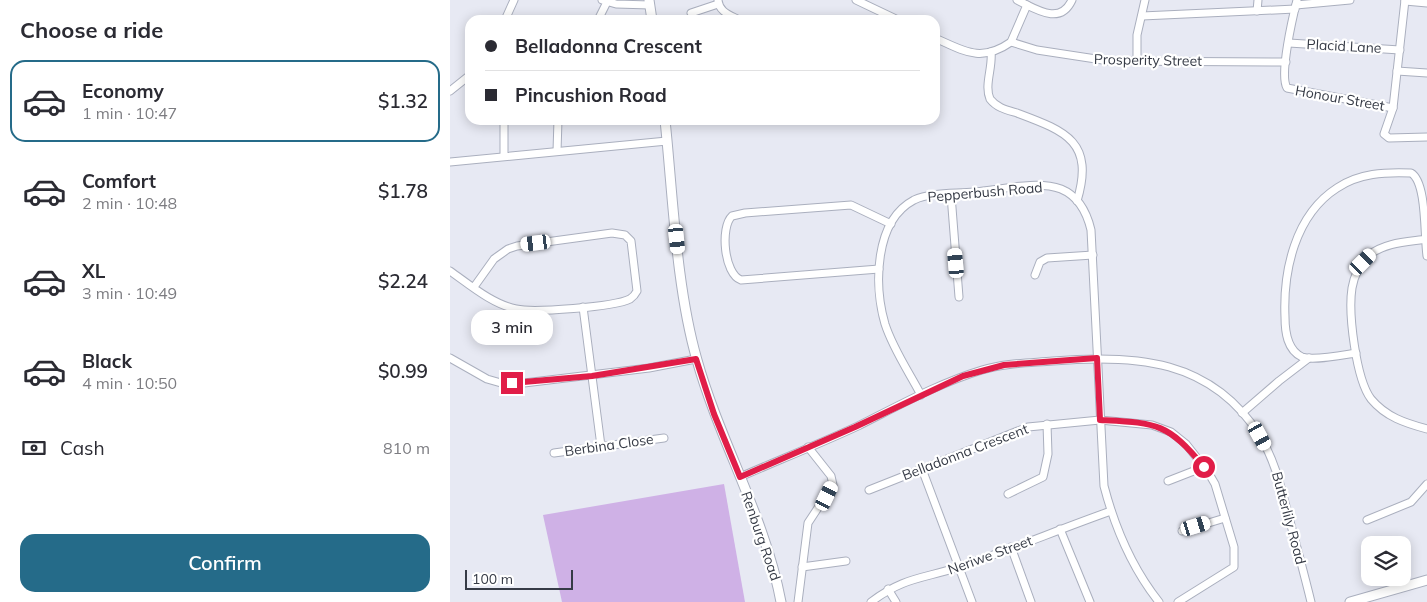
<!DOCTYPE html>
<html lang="en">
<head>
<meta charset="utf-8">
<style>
  body { margin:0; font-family:Mulish,sans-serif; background:#f2f2f3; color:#2b2b33; height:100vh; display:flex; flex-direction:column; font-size:19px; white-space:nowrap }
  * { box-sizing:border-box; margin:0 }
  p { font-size:16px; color:#7c7c81 }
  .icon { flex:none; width:28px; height:28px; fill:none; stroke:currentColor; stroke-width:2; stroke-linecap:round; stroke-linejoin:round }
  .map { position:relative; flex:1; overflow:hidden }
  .details { display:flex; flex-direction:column; background:#fff; width:450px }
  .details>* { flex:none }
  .top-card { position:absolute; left:15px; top:15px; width:475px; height:110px; border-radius:15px; box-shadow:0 2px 12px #0003; display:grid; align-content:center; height:110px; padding:0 20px; background:#fff }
  .fabs { position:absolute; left:911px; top:536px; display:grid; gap:10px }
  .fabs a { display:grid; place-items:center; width:50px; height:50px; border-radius:10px; background:#fff; box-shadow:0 2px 12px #0003; font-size:25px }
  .scale { position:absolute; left:15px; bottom:12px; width:108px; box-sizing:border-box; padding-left:5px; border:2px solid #363b46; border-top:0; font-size:14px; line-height:18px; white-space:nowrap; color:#363b46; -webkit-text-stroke:4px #fff; paint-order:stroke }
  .end { position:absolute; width:22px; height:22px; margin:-11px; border:6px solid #e11d48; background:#fff; box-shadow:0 0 0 2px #fff }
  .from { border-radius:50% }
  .bubble { position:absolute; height:35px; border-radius:15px; background:#fff; box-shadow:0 2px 12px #0003; font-size:16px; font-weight:600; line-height:35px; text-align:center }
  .car { position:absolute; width:15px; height:30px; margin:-15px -8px; border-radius:6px; box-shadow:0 0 4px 1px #0007; background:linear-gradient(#fff 24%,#345 0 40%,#fff 0 76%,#345 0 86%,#fff 0) }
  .top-card b { display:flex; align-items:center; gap:18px; height:48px; font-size:19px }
  .top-card b+b { border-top:1px solid #e1e1e2 }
  .top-card i { width:12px; height:12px; background:#2b2b33 }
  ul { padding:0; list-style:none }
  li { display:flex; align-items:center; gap:15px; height:82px; margin:0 10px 8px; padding:0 10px; border:2px solid transparent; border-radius:15px }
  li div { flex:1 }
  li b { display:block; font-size:19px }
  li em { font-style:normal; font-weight:600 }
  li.selected { border-color:#256b89 }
  li>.icon { width:45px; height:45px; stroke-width:1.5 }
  h2 { padding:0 20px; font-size:22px; line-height:60px }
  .pay { display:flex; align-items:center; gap:12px; height:55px; padding:0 20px; font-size:19px }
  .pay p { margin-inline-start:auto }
  .primary-button { display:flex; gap:10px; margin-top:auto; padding:10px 20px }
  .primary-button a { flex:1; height:58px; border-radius:15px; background:#256b89; color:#fff; font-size:20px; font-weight:600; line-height:58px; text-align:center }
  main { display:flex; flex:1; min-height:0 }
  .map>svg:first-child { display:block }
</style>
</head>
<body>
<main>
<section class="details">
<h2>Choose a ride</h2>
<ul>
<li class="selected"><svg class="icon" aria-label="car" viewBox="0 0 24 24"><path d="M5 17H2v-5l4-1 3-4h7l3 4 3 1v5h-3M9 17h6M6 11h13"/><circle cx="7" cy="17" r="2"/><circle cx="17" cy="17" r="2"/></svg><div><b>Economy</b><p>1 min · 10:47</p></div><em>$1.32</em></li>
<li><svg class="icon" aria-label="car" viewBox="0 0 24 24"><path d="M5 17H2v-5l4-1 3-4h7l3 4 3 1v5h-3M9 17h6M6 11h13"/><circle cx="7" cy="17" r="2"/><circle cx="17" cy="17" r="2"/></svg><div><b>Comfort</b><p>2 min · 10:48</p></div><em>$1.78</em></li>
<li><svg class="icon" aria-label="car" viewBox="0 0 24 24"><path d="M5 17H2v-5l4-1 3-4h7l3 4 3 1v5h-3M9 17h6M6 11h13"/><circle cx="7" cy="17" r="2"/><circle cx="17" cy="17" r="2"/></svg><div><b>XL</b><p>3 min · 10:49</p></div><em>$2.24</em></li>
<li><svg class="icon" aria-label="car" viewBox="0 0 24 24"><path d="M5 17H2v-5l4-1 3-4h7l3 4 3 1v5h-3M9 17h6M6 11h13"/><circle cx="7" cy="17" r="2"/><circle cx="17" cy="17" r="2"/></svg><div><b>Black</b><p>4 min · 10:50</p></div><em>$0.99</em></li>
</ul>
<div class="pay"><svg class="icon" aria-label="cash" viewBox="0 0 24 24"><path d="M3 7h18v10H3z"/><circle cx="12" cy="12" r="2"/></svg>Cash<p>810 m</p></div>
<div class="primary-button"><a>Confirm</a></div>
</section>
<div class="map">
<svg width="977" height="602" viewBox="0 0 977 602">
  <rect width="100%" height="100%" fill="#e7e9f3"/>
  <path fill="#cfb1e6" d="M274 484 295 602H112L93 515Z"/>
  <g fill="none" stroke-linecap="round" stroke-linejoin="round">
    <defs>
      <g id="minor">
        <path d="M152 0 166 4 200 5"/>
        <path d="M268 0C269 12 280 15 289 20"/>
        <path d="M406 0 448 20"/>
        <path d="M567 0C586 9 610 26 622 0"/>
        <path d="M847 0C843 16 829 75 837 88L943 108"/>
        <path d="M955 0 943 108 934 134 939 138 977 137"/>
        <path d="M955 1 977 3"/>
        <path d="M846 5 900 0"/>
        <path d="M807 11 808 0"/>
        <path d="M241 13 268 4"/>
        <path d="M692 16 845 9"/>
        <path d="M55 20 64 0"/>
        <path d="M148 20 157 2"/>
        <path d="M485 38C514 51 531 63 561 42L577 5"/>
        <path d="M561 42 587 50 659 61 836 62"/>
        <path d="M839 43 950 50"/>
        <path d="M541 52C543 67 534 85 540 99 547 108 557 110 567 113 615 131 645 141 627 201"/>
        <path d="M687 61V35L695 0"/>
        <path d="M947 71 977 73"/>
        <path d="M0 91 20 75"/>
        <path d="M54 120V156"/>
        <path d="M107 151 108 120"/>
        <path d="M0 162 217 141"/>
        <path d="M501 195 509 297"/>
        <path d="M977 239C957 242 936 242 919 255 910 264 904 276 902 288 898 313 906 379 921 399 936 417 955 423 977 429"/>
        <path d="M429 269 291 280C274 274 270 227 282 216L295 213 401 205 441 224"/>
        <path d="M0 271C20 285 42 304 66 309 83 313 164 307 180 299 183 297 185 295 187 291L181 241 175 235 162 233 67 246 58 249 44 259 24 287"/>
        <path d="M585 275 590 262 597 258 643 255"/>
        <path d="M133 307 151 446"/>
        <path d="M906 353C893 355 864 361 852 357 837 350 835 332 835 317 833 271 845 215 887 188 909 173 935 172 961 173 977 182 974 236 977 256"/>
        <path d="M0 358 37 379 51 383H74L199 368 246 359"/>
        <path d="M471 395C459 372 443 349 435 324 424 286 424 221 464 200 481 192 506 194 524 192 550 190 586 180 611 189 628 196 637 213 641 230L654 486C665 528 682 568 709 602"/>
        <path d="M792 413 829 381 859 358"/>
        <path d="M104 453 214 438"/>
        <path d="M472 469 522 602"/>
        <path d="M290 477C329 460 369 444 408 426 448 406 489 383 532 370 555 363 579 363 603 361 685 354 762 359 810 436 825 461 831 487 838 514 846 544 854 573 861 602"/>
        <path d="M718 481 754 467"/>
        <path d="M419 490 578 427 650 420 702 425 721 432 736 444 758 472 765 484 784 547V567L728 602"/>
        <path d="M558 494 593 477 598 454 597 424"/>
        <path d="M917 520 961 502 977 484"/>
        <path d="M610 529 640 602"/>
        <path d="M732 531 775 518"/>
        <path d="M561 547 581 602"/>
        <path d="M352 567 396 561"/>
        <path d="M438 589 446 602"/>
        <path d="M348 602 358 523 383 485 381 476 358 447"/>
        <path d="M421 602C454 577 472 579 509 567 560 550 610 529 661 511"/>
      </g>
      <g id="tertiary">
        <path d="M199 0 202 20"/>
        <path d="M215 120C223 196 226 287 247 360 270 442 315 517 331 602"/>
        <path d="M900 602 977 580"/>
      </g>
    </defs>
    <use href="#minor" stroke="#aaafbe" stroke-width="9"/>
    <use href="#tertiary" stroke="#aaafbe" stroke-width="11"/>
    <use href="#minor" stroke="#fff" stroke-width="7"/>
    <use href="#tertiary" stroke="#fff" stroke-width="9"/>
  </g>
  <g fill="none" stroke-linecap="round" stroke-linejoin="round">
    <path stroke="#e11d48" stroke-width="6" d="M62 383 142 376 246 359 264 414 290 477 405 427 513 376 554 365 647 358 650 420C706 423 717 422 754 467"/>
  </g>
  <g text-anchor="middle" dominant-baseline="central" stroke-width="4.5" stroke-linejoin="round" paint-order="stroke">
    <g font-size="14" fill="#363b46" stroke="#fff">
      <text transform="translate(894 46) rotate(3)">Placid Lane</text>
      <text transform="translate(698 60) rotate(1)">Prosperity Street</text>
      <text transform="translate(890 98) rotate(10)">Honour Street</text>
      <text transform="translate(535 192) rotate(-5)">Pepperbush Road</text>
      <text transform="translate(159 445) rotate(-8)">Berbina Close</text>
      <text transform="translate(515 452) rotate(-21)">Belladonna Crescent</text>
      <text transform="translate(839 518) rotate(75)">Butterlily Road</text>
      <text transform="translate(311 536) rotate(71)">Renburg Road</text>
      <text transform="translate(540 555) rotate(-20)">Neriwe Street</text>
    </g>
  </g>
</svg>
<div class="fabs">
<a><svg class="icon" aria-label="layers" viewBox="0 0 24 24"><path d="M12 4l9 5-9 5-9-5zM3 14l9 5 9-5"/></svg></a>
</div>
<div class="scale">100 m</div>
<i class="end from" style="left:754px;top:467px"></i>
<i class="end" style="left:62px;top:383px"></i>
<div class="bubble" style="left:21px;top:310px;width:82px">3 min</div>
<i class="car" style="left:227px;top:239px;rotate:174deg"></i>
<i class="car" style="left:86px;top:243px;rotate:263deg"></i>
<i class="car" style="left:913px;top:262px;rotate:45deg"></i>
<i class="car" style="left:506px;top:263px;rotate:355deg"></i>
<i class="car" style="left:810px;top:436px;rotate:151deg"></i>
<i class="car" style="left:377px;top:496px;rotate:26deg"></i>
<i class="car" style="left:746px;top:526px;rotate:73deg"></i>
<div class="top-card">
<b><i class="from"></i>Belladonna Crescent</b>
<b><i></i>Pincushion Road</b>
</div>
</div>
</main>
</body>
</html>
